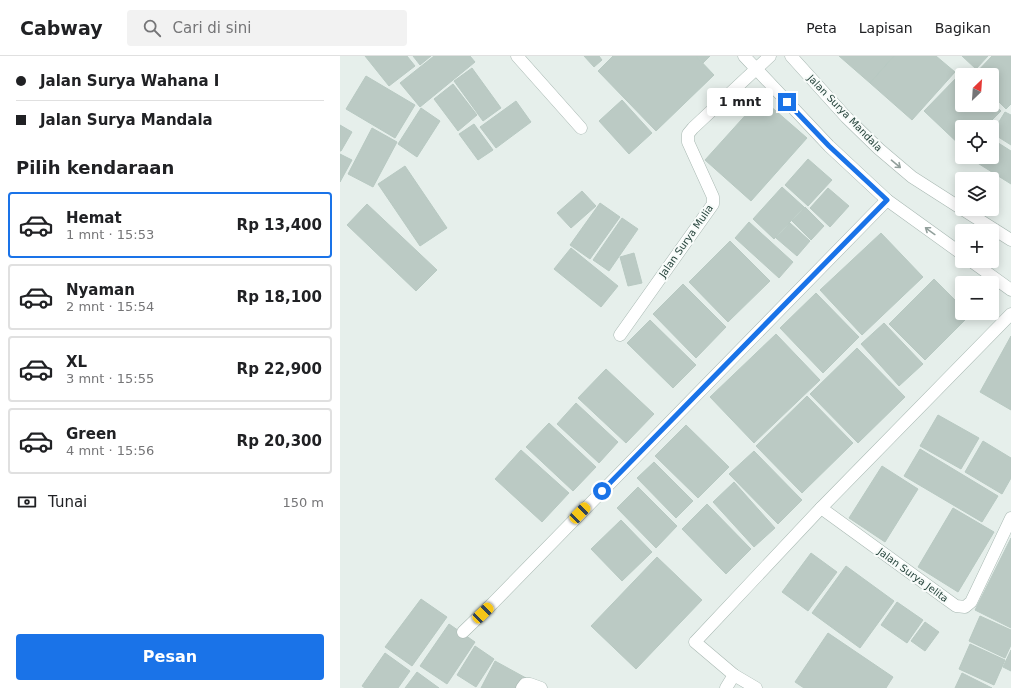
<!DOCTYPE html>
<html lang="id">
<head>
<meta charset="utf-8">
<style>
  body { margin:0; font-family:"DejaVu Sans",sans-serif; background:#f2f2f2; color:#202124; height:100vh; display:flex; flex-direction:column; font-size:15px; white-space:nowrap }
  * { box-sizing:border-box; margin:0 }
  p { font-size:13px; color:#757577 }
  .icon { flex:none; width:22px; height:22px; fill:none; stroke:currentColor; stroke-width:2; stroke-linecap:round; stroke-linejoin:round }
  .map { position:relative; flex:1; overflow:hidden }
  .panel { display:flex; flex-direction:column; background:#fff; width:340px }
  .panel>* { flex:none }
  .guide { display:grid; align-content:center; height:88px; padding:0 16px; background:#fff }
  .needle { width:26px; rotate:25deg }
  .controls { position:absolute; left:615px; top:12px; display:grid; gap:8px }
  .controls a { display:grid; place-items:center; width:44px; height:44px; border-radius:4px; background:#fff; box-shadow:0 2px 10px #0003; font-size:20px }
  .end { position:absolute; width:18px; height:18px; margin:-9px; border:5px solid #1a73e8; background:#fff; box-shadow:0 0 0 2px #fff }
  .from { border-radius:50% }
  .bubble { position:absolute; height:28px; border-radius:4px; background:#fff; box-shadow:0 2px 10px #0003; font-size:13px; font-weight:700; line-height:28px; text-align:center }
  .car { position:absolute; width:12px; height:24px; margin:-12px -6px; border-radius:5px; box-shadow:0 0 3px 1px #0007; background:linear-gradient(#f5c518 24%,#345 0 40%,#f5c518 0 76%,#345 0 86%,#f5c518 0) }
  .guide b { display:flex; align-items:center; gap:14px; height:38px; font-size:15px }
  .guide b+b { border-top:1px solid #e0e0e0 }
  .guide i { width:10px; height:10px; background:#202124 }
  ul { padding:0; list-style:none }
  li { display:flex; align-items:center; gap:12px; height:66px; margin:0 8px 6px; padding:0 8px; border:2px solid #e0e0e0; border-radius:4px }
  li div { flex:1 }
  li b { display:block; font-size:15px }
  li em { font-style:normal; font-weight:700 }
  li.on { border-color:#1a73e8 }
  li>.icon { width:36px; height:36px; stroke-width:1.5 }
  h2 { padding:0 16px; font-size:18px; line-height:48px }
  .pay { display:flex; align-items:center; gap:10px; height:44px; padding:0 16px; font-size:15px }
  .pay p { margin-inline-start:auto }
  .cta { display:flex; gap:8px; margin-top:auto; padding:8px 16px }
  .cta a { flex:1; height:46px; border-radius:4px; background:#1a73e8; color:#fff; font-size:16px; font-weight:700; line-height:46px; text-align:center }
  header { display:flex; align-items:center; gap:24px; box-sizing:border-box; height:56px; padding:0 20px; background:#fff; border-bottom:1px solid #e0e0e0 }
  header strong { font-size:19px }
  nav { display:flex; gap:22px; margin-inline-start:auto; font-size:14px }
  .search { width:280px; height:36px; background:#f2f2f2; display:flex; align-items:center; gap:10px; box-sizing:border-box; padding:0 14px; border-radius:4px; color:#757577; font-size:15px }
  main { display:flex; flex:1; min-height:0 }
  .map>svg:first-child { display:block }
</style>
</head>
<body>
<header>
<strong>Cabway</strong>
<div class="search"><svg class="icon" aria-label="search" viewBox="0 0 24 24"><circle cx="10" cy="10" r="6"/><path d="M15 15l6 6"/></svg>Cari di sini</div>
<nav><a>Peta</a><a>Lapisan</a><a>Bagikan</a></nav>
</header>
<main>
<section class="panel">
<div class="guide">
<b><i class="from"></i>Jalan Surya Wahana I</b>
<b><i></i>Jalan Surya Mandala</b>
</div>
<h2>Pilih kendaraan</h2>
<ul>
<li class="on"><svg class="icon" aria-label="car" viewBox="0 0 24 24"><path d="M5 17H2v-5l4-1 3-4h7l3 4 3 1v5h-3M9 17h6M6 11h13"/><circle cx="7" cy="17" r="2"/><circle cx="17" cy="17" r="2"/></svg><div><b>Hemat</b><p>1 mnt · 15:53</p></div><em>Rp 13,400</em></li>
<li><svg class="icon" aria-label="car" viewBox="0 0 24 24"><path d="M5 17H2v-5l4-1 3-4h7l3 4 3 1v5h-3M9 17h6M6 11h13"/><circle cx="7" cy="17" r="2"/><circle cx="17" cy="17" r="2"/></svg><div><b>Nyaman</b><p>2 mnt · 15:54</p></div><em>Rp 18,100</em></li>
<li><svg class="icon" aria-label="car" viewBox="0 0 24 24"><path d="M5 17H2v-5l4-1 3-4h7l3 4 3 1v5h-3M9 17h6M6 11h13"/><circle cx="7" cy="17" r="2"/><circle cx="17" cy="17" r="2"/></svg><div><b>XL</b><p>3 mnt · 15:55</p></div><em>Rp 22,900</em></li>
<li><svg class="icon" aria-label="car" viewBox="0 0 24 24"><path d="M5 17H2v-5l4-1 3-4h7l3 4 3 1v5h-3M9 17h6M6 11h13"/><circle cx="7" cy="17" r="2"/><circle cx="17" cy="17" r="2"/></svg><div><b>Green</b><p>4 mnt · 15:56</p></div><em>Rp 20,300</em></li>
</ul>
<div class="pay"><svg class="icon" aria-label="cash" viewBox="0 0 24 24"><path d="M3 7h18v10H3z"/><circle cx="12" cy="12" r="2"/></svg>Tunai<p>150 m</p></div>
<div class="cta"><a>Pesan</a></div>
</section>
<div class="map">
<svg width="671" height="632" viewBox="0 0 671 632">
  <rect width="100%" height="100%" fill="#e6efeb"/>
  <g fill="#bbcac4" stroke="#b8c9c2">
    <path d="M25 0H67L75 10 49 30Z"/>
    <path d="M73 0H91L80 9Z"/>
    <path d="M94 0H130L135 6 80 51 60 27Z"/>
    <path d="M244 0H259L262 4 254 11Z"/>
    <path d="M273 0H356L374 19 316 75 258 15Z"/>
    <path d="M357 0H370L363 7Z"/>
    <path d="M499 0H554L530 27Z"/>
    <path d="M554 0H596L615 16 572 64 530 27Z"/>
    <path d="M622 0H648L636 13Z"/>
    <path d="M652 0H671V48L666 53 652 39V19H634Z"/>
    <path d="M132 12 161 52 143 65 114 25Z"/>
    <path d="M621 17 624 19H622V49H652V46L661 55 645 71H622V91L584 55Z"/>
    <path d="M26 20 75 49 55 82 6 53Z"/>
    <path d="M113 28 137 59 118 75 94 43Z"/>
    <path d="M421 42 467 82 411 145 365 104Z"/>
    <path d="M282 44 312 77 289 98 259 65Z"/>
    <path d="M176 45 191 66 156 92 140 71Z"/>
    <path d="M81 52 100 65 77 101 58 88Z"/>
    <path d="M665 56 671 59V89L652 77Z"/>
    <path d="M134 68 153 94 138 104 119 78Z"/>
    <path d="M0 69 12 76 1 95H0Z"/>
    <path d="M32 72 57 86 33 131 8 118Z"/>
    <path d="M652 83 671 95V128L628 101H652Z"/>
    <path d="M0 98 12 104 0 126Z"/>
    <path d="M468 103 492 124 468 150 445 129Z"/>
    <path d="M65 110 107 172 80 190 38 128Z"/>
    <path d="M442 131 464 151 434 183 413 163Z"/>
    <path d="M488 132 509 150 490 171 470 152Z"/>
    <path d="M242 135 256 150 231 172 217 157Z"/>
    <path d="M260 147 280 161 250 203 230 189Z"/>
    <path d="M27 148 97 214 76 235 7 169Z"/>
    <path d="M465 151 484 170 471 184 452 165Z"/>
    <path d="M282 162 298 173 269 215 253 204Z"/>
    <path d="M409 166 453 206 439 222 395 182Z"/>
    <path d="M450 167 470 185 457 200 436 182Z"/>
    <path d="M541 177 583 221 522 279 480 234Z"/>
    <path d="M390 185 430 225 388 266 349 226Z"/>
    <path d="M231 192 278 230 261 251 214 213Z"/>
    <path d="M294 197 302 227 288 230 280 201Z"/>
    <path d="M594 223 622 251V257H628L630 259 585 304 549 268Z"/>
    <path d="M343 228 386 271 356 302 313 258Z"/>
    <path d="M476 237 519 281 483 317 440 272Z"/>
    <path d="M310 264 356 309 333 332 287 287Z"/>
    <path d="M544 267 583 308 559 330 521 288Z"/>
    <path d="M436 278 480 324 414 387 370 341Z"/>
    <path d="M671 280V354L640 336Z"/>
    <path d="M517 292 565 341 518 387 470 338Z"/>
    <path d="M266 313 314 358 286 387 238 342Z"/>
    <path d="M467 340 513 387 462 437 416 390Z"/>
    <path d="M236 347 278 386 259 407 217 368Z"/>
    <path d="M598 359 639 382 621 413 580 390Z"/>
    <path d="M209 367 256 411 233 435 186 391Z"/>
    <path d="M346 369 389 411 358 442 315 400Z"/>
    <path d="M643 385 671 402V422L662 438 625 416Z"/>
    <path d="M580 393 658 440 642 466 564 420Z"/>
    <path d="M181 394 229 437 202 466 155 423Z"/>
    <path d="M414 395 462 444 438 468 389 418Z"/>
    <path d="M314 406 353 445 336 462 297 422Z"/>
    <path d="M542 410 578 433 545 486 509 462Z"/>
    <path d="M394 426 435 472 414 491 373 446Z"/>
    <path d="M298 431 337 470 316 492 277 452Z"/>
    <path d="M367 448 411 493 386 518 342 473Z"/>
    <path d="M613 452 654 476 618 536 578 511Z"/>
    <path d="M281 464 312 496 282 525 251 493Z"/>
    <path d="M671 482V572L635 554Z"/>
    <path d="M471 497 497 516 468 555 442 536Z"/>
    <path d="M317 501 362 544 296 613 251 570Z"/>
    <path d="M506 510 554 545 520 592 472 557Z"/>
    <path d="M81 543 107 561 72 610 45 591Z"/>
    <path d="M557 546 583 564 567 587 541 569Z"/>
    <path d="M640 560 671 574V589L665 602 629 585Z"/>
    <path d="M585 566 599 576 585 595 571 585Z"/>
    <path d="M109 568 135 586 107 628 80 610Z"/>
    <path d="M488 577 553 621 546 632H464L455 626Z"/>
    <path d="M630 588 665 604 654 629 619 613Z"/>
    <path d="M135 590 154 603 136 631 117 619Z"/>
    <path d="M671 594V615L663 611Z"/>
    <path d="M45 597 70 615 58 632H25L22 630Z"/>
    <path d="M155 605 186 622 180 632H141Z"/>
    <path d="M77 616 99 632H65Z"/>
    <path d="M622 617 652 632H615Z"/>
  </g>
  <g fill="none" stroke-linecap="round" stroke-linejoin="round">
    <defs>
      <g id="minor">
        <path d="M177 0 241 72"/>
        <path d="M404 0 489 90 547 144 622 198"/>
        <path d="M451 0 506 61 539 93 572 121 622 153"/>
        <path d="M622 153 671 184"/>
        <path d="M631 205 671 234"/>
        <path d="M280 279 373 148V141L348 86V78L353 72 430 0"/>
        <path d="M481 452 616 550 625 551 631 546 671 462"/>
        <path d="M123 576 153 547 547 144"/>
        <path d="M182 632 185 628H190L201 632"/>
        <path d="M386 632 394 619"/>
        <path d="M416 632 394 619 355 586 481 452 671 258"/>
      </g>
    </defs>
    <use href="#minor" stroke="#a8b8b2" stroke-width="13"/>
    <use href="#minor" stroke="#fff" stroke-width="12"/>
  </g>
  <defs><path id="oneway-shaft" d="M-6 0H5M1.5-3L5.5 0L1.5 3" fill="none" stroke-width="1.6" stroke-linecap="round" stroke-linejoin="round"/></defs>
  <g stroke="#92a09c">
    <use href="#oneway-shaft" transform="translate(556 108) rotate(40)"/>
    <use href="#oneway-shaft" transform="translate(590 175) rotate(-144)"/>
  </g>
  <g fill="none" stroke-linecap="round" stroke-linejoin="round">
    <path stroke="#1a73e8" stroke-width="5" d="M262 435 547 144 489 90 447 46"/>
  </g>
  <g text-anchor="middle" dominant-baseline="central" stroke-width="4" stroke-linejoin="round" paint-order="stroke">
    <g font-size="10" fill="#24423a" stroke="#f7fbf9">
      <text transform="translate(505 57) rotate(46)">Jalan Surya Mandala</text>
      <text transform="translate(346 185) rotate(-55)">Jalan Surya Mulia</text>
      <text transform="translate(573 519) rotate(36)">Jalan Surya Jelita</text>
    </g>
  </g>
</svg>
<div class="controls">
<a><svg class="needle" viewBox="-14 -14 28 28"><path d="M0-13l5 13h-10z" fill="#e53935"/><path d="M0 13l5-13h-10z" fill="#757577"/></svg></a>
<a><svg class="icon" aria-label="locate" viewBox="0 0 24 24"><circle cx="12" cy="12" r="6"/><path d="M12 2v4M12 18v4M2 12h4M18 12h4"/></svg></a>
<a><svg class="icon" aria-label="layers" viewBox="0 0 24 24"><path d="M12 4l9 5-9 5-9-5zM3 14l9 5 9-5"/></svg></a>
<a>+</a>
<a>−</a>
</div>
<i class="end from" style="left:262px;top:435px"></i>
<i class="end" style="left:447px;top:46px"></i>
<div class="bubble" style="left:367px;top:32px;width:66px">1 mnt</div>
<i class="car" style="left:240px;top:457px;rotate:44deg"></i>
<i class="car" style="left:143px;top:557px;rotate:46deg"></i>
</div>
</main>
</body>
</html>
